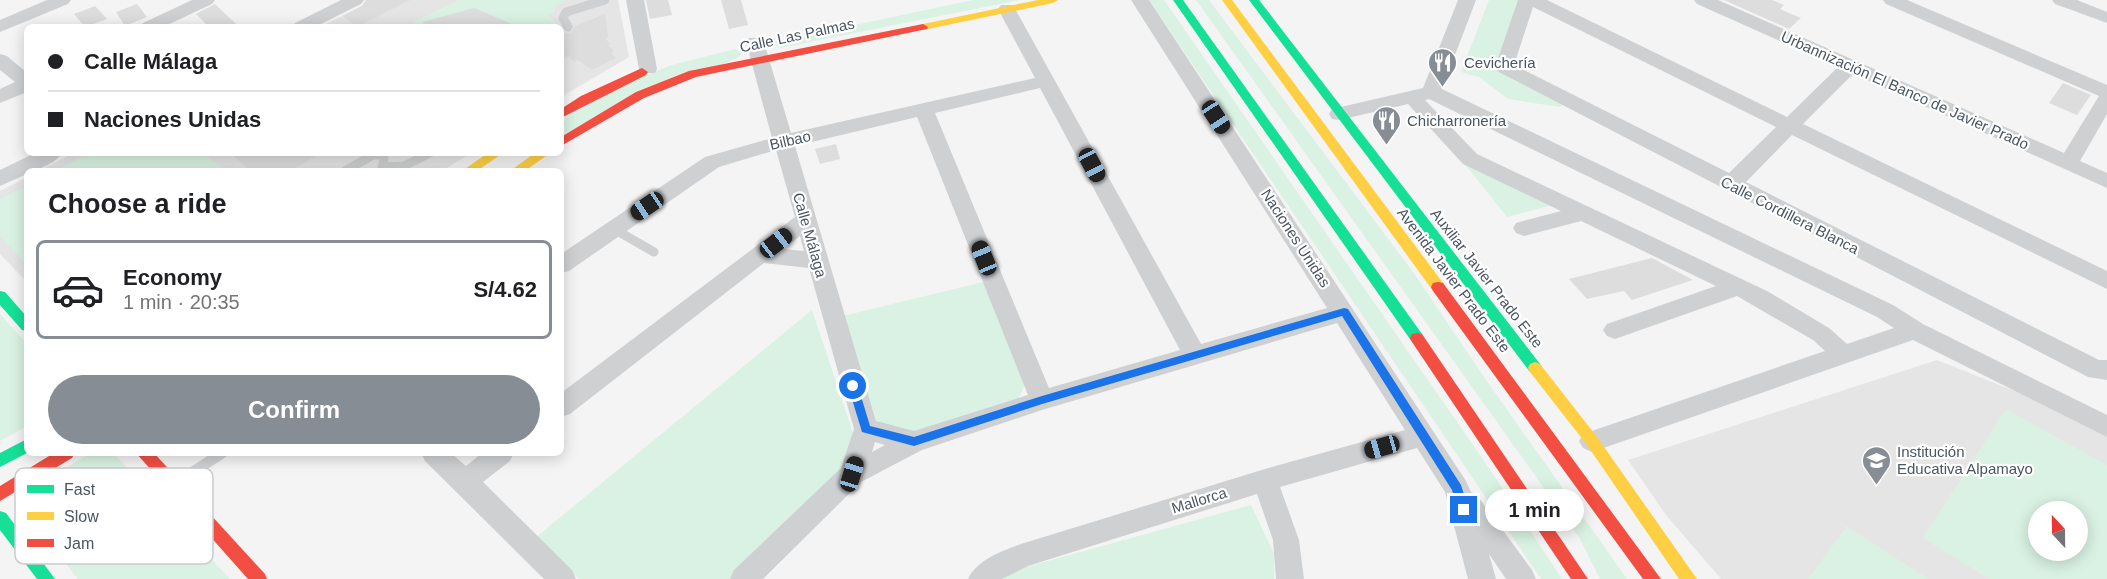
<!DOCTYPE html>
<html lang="en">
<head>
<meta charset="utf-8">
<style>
  body { margin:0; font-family:Helvetica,sans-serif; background:#f6f6f6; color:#202124; height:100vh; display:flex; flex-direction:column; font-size:22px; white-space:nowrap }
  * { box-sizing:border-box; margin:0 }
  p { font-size:20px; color:#757577 }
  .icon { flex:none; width:33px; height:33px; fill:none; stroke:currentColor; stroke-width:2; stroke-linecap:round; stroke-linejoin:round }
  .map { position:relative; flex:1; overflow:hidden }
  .panel { position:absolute; left:24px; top:168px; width:540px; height:288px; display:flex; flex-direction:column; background:#fff; border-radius:9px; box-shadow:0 3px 15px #0003 }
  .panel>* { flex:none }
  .hud { position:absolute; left:24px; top:24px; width:540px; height:132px; border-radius:9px; box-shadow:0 3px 15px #0003; display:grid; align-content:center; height:132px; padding:0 24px; background:#fff }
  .needle { width:39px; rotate:338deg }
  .tools { position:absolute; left:2028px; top:501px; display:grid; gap:12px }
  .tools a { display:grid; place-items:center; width:60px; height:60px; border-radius:50%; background:#fff; box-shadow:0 3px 15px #0003; font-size:30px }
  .end { position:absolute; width:27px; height:27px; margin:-14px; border:8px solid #1a73e8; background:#fff; box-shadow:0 0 0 3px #fff }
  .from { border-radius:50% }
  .bubble { position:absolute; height:42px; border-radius:21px; background:#fff; box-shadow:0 3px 15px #0003; font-size:20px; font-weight:700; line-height:42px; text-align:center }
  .car { position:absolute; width:18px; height:36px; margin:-18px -9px; border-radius:8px; box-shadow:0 0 4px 2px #0007; background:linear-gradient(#222 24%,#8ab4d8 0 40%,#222 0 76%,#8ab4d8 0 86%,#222 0) }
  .hud b { display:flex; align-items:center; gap:21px; height:57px; font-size:22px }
  .hud b+b { border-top:2px solid #e0e0e0 }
  .hud i { width:15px; height:15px; background:#202124 }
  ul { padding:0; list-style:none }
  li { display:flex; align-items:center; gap:18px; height:99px; margin:0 12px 9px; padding:0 12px; border:3px solid transparent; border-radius:9px }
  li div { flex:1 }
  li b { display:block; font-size:22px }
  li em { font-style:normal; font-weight:700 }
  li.selected { border-color:#868d94 }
  li>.icon { width:54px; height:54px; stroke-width:1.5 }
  h2 { padding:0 24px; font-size:27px; line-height:72px }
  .primary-button { display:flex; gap:12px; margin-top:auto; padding:12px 24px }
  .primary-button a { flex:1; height:69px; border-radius:36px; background:#868d94; color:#fff; font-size:24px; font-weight:700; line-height:69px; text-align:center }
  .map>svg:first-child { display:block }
</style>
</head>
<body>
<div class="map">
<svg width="2107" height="579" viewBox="0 0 2107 579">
  <rect width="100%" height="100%" fill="#f4f4f4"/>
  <g fill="#e6e5e6" fill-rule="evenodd">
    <path d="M373 0H618L629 57 561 97V27H320Z"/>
    <path d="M74 153H471L442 171H39Z"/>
    <path d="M27 177V282L0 254V191Z"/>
    <path d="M1937 360 2072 414 2107 436V579H1721L1666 515 1628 460ZM2038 512H2078V550H2038Z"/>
  </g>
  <g fill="#d9f2e3" fill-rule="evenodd">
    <path d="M459 0H563L564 2 554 6 555 12 548 15 560 27H499L495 16 474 8 415 24V21Z"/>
    <path d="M973 0H1019L780 48 770 43Z"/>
    <path d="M1149 0H1164L1491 471 1562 579H1541Z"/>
    <path d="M1196 0H1209L1413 272 1491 387 1627 579H1600L1579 537Z"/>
    <path d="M1489 0H1527L1505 67 1567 99 1560 107 1508 99 1479 77 1461 72Z"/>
    <path d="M735 49 741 52V55L737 58 561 135V120L629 82 672 65Z"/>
    <path d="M90 153H203L225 171H55Z"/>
    <path d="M1460 158 1553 205 1507 217Z"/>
    <path d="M27 186V265L0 236V199Z"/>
    <path d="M983 282 1026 383 1017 401 915 435 877 422 843 316Z"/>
    <path d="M812 310 854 436 840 472 730 579H579L535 538Z"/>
    <path d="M0 314 27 344V426L0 441Z"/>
    <path d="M2006 409 2107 465V579H1989L1923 538ZM2038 512H2078V550H2038Z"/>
    <path d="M91 453H113L230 579H78L14 499Z"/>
    <path d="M1251 505 1274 554V579H1001L1008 572Z"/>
    <path d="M1847 526 1928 579H1808Z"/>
  </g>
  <g fill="#ddddde">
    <path d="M366 0H410L357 27 343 16 362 6Z"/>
    <path d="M646 0H668L672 15 650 19Z"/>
    <path d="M721 0H741L748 25 729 29Z"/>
    <path d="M1724 0H1772L1784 5 1780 9 1801 18 1789 29Z"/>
    <path d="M137 4 147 17 125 26 116 12Z"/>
    <path d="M215 4 239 27H209L196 14Z"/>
    <path d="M95 6 107 19 85 27 74 14Z"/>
    <path d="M474 8 519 27H424L423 22Z"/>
    <path d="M605 14 608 37 605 39 611 44 608 45 614 51 611 53 616 58 592 70 578 60 574 62 568 56 561 59V32L571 33 575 26Z"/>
    <path d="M2063 83 2091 95 2077 115 2049 103Z"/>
    <path d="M836 144 840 159 820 164 815 149Z"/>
    <path d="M230 153H321L290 171H251Z"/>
    <path d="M1652 258 1693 280 1632 300 1624 291 1587 299 1569 279Z"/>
  </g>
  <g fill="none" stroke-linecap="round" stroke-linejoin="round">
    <g stroke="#ced0d2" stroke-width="9">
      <path d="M568 27 563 18 566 12 605 0"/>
      <path d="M382 167 404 166 430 153"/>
      <path d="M345 171 373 155H381L384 158 382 171"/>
      <path d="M614 229 654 252"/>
    </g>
    <path stroke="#ced0d2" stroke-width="11" d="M176 483 222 453"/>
    <g fill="#ced0d2" fill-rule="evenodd">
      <path d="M47 0H71L68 4 0 32V20Z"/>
      <path d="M192 0H215L212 4 163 27H140L143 23Z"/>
      <path d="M341 0H364L361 4 315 27H292L295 23Z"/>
      <path d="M626 0H644L657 69 655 73H641L639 69Z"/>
      <path d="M1131 0H1149L1466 481 1471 492 1476 494 1532 570 1536 579H1506L1489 554 1496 579H1468L1445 492 1417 448 1280 487 1299 540 1304 579H1276L1273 540 1257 494 1028 566 1002 579H968C977 560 1002 551 1021 544L1265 469 1405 430 1337 323 1042 410 922 450 861 482 763 579H730L734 570 841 468 854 429 809 268 764 263 570 414 561 417V393L795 217 776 150 719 167 569 271 561 273V254L705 157 772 138 746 42 749 38H761L764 42 791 133 1035 78 998 9 1001 5H1013L1201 344 1327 308ZM1040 88 1180 350 1049 388 935 113ZM917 117 1028 395 914 431 876 421 795 146ZM800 236 804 251 783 249ZM875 442 885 445 872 452Z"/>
      <path d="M1458 0H1476L1442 89 1893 305 1923 324 2107 415V437L1913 340 1592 452 1583 448 1579 441 1583 434 1825 351 1813 340 1737 296 1615 339 1607 336 1603 330 1607 324 1716 286 1581 221 1524 236 1516 233 1513 228 1516 223 1561 211 1463 164 1408 104 1339 120 1332 119 1329 114 1332 109 1423 88ZM1429 99 1877 317 1894 328 1847 344 1829 328 1767 291 1477 154 1425 100Z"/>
      <path d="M1518 0H1547L1787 117 1838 67 1697 4 1694 0H1718L2064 153 2099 96 1886 4 1883 0H1907L2107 85V114L2080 161 2107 173V188L1853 74 1803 124 2107 271V289L1792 135 1746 182 2099 360H2107V380L2088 377 1731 192 1723 190 1721 187 1497 71 1495 67ZM1533 7 1776 127 1729 173 1514 65Z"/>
      <path d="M2052 0H2077L2107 12V23L2055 4Z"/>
      <path d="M0 54 7 56 27 73V92L0 103V89L15 82 0 70Z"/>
      <path d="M35 153H62C57 162 38 171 27 171V174L0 186V170Z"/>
      <path d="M421 453H451L466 466 482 453H514L510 461 483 482 572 570 576 579H544L425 461Z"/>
    </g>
    <g fill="#16e098" fill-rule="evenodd">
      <path d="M1173 0H1183L1422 334 1424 338 1422 342H1412Z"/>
      <path d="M1249 0H1259L1540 364 1542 368 1540 372H1530Z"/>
      <path d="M0 291 5 292 27 317V331L22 330 0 305Z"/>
      <path d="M27 439V453L0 467V453Z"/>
      <path d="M0 511 6 513 55 579H37L0 530Z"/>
    </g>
    <g fill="#ffcf43" fill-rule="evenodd">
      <path d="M1038 0H1058L1053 3 923 30 918 27 923 24Z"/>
      <path d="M1222 0H1232L1443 283 1445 287 1443 291H1433Z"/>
      <path d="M488 153H503L477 171H462Z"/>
      <path d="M535 153H550L525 171H510Z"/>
      <path d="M1535 362 1540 364 1597 437 1697 579H1679L1587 445 1530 372 1528 368 1530 364Z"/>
    </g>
    <g fill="#f24e42" fill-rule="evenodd">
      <path d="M923 24 928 27 927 29 696 77 644 98 561 146V137L636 92 689 71Z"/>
      <path d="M642 68 648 72 646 75 561 118V109L581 96Z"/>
      <path d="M1438 282 1443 283 1661 579H1643L1433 291 1431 287 1433 283Z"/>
      <path d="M1417 333 1422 334 1588 579H1571L1412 342 1410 338 1412 334Z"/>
      <path d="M54 453H75L72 458 0 501V486Z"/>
      <path d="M136 453H154L265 574 267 579H248Z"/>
    </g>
  </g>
  <path fill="#1a73e8" d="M1344 308 1348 309 1461 485 1469 510 1468 514H1460L1452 490 1342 316 1042 404 914 446 862 432 848 386 850 383H857L870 426 914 437 1042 396Z"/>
  <defs>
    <symbol id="restaurant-pin" viewBox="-11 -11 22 30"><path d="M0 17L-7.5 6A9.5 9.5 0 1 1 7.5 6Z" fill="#868d94" stroke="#fff"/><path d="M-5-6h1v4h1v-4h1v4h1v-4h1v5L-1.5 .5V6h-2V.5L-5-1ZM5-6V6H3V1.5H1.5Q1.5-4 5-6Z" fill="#fff"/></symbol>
    <symbol id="school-pin" viewBox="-11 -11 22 30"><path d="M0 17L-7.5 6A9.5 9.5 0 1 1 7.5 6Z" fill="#868d94" stroke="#fff"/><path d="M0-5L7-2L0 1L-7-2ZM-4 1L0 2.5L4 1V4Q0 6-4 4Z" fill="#fff"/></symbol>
  </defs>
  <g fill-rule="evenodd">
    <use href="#restaurant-pin" x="1426" y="46" width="33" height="45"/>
    <use href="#restaurant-pin" x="1370" y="104" width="33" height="45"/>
    <use href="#school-pin" x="1860" y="444" width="33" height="45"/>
  </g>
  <g text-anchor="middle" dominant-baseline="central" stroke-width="4.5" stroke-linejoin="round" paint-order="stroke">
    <g font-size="15" fill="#4a5661" stroke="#fff">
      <text transform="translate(797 35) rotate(-12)">Calle Las Palmas</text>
      <text transform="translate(1905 90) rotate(24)">Urbannización El Banco de Javier Prado</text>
      <text transform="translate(790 140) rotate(-13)">Bilbao</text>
      <text transform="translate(1790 215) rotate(27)">Calle Cordillera Blanca</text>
      <text transform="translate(810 235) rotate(74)">Calle Málaga</text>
      <text transform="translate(1296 238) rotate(57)">Naciones Unidas</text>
      <text transform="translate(1487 278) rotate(52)">Auxiliar Javier Prado Este</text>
      <text transform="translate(1454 280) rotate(53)">Avenida Javier Prado Este</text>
      <text transform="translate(1199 500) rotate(-17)">Mallorca</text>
    </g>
    <g font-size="15" fill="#4a5661" stroke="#fff" text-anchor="start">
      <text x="1464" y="62">Cevichería</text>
      <text x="1407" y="120">Chicharronería</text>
      <text x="1897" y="451">Institución<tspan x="1897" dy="17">Educativa Alpamayo</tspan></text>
    </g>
  </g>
  <rect x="15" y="468" width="198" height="96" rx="9" fill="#fff" stroke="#c9ccd0" stroke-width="1.5"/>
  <rect x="27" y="485" width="27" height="8" fill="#16e098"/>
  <rect x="27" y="512" width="27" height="8" fill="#ffcf43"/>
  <rect x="27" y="539" width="27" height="8" fill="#f24e42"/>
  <g font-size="16" fill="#4a5661">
    <text x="64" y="495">Fast</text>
    <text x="64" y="522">Slow</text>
    <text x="64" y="549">Jam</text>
  </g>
</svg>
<div class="tools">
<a><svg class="needle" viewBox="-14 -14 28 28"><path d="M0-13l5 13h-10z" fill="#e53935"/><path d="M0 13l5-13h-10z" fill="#757577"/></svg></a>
</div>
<i class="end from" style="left:853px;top:386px"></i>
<i class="end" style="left:1464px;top:510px"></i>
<div class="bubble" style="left:1485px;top:489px;width:99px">1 min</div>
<i class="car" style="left:1216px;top:117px;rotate:147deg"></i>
<i class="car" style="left:1092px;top:165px;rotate:152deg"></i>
<i class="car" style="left:647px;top:206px;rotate:236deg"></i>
<i class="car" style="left:776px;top:243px;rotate:52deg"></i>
<i class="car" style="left:984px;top:258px;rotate:338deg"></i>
<i class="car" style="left:1382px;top:447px;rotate:254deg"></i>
<i class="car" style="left:852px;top:474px;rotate:17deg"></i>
<div class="hud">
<b><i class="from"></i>Calle Málaga</b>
<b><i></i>Naciones Unidas</b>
</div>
<section class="panel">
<h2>Choose a ride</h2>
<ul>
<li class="selected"><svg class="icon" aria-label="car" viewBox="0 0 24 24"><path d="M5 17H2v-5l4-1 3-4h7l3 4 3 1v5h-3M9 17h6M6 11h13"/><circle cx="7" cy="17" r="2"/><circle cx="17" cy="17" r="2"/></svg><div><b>Economy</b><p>1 min · 20:35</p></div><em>S/4.62</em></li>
</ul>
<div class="primary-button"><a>Confirm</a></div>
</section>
</div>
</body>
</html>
